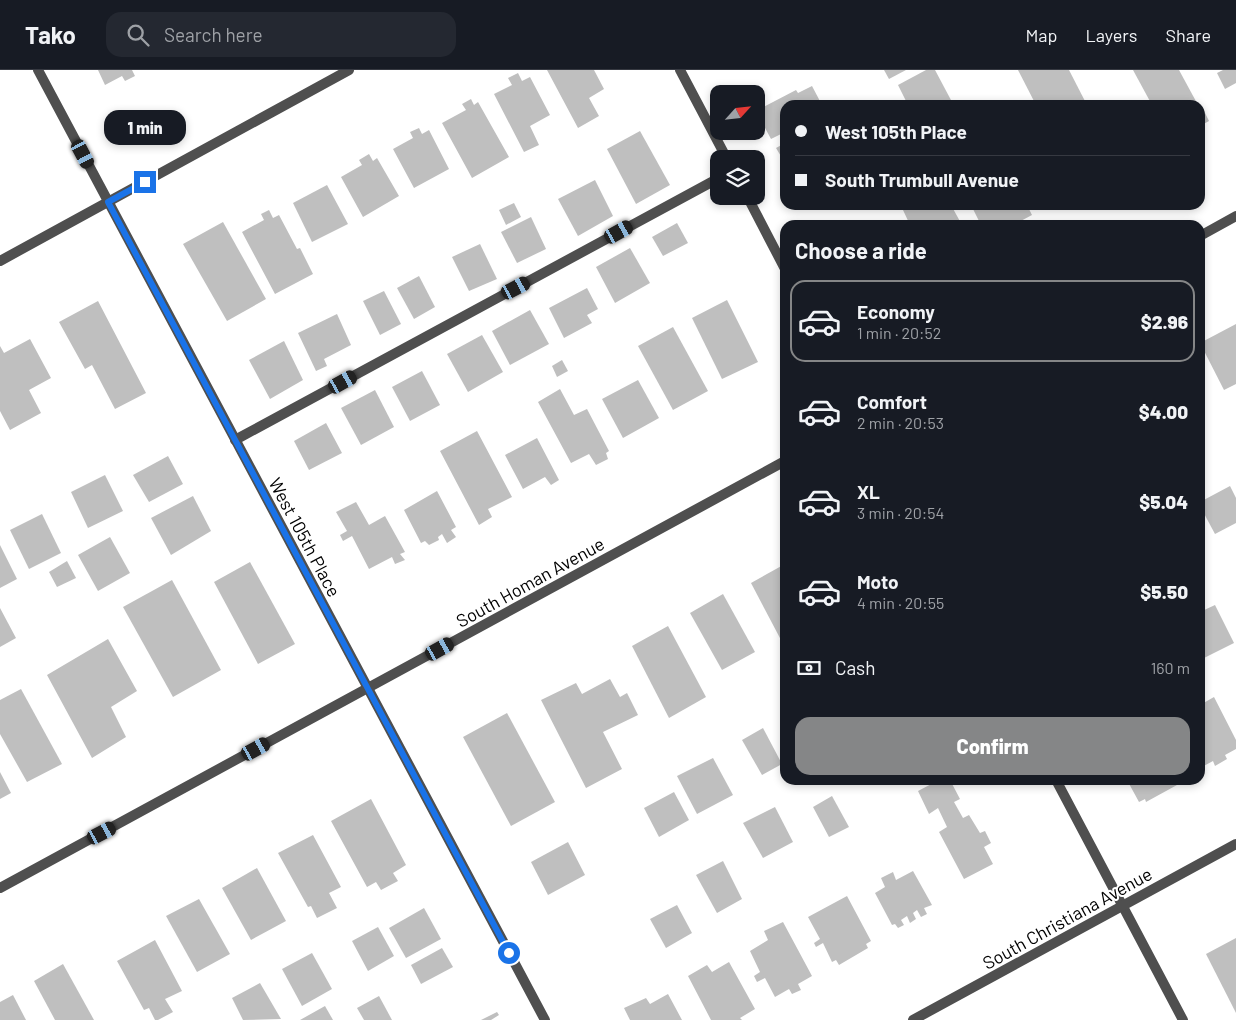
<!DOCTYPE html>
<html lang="en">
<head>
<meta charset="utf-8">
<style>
  body { margin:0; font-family:Barlow,sans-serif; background:#242831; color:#f1f3f6; height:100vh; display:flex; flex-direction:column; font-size:19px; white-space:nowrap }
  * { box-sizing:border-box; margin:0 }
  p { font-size:16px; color:#9ea1a6 }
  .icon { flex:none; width:28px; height:28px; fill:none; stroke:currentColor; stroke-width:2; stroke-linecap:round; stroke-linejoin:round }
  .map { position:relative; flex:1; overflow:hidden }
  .side { position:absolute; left:780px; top:150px; width:425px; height:565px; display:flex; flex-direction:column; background:#171b24; border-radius:15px; box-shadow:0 2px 8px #0003 }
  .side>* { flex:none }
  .banner { position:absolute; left:780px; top:30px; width:425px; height:110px; border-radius:15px; box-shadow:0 2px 8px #0003; display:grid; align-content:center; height:110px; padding:0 15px; background:#171b24 }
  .needle { width:32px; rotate:63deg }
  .fabs { position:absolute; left:710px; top:15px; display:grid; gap:10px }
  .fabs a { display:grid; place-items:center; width:55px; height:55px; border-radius:10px; background:#171b24; box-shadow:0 2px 8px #0003; font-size:25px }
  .end { position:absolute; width:22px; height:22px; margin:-11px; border:6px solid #1a73e8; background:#fff; box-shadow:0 0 0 2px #fff }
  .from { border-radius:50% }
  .bubble { position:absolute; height:35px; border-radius:15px; background:#171b24; box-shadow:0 2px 8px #0003; font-size:16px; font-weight:800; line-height:35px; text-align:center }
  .car { position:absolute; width:15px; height:30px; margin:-15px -8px; border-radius:6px; box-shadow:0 0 4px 1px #0007; background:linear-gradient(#222 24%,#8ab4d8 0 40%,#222 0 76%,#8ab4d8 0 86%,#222 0) }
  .banner b { display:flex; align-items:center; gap:18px; height:48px; font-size:19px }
  .banner b+b { border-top:1px solid #363941 }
  .banner i { width:12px; height:12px; background:#f1f3f6 }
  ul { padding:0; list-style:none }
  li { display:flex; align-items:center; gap:15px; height:82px; margin:0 10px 8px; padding:0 5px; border:2px solid transparent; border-radius:15px }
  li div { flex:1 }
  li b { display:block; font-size:19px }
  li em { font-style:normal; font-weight:800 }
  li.selected { border-color:#858687 }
  li>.icon { width:45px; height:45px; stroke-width:1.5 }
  h2 { padding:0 15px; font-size:22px; line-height:60px }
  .pay { display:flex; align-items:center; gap:12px; height:55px; padding:0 15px; font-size:19px }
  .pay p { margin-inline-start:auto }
  .action { display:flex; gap:10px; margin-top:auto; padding:10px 15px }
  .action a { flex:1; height:58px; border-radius:15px; background:#858687; color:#fff; font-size:20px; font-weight:800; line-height:58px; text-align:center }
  header { display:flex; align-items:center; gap:30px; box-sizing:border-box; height:70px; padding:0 25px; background:#171b24; border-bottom:1px solid #363941 }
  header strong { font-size:24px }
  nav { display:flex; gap:28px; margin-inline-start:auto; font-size:18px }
  .search { width:350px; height:45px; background:#242831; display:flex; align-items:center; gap:12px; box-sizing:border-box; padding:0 18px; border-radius:15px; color:#9ea1a6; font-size:19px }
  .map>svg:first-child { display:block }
</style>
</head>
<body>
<header>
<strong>Tako</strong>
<div class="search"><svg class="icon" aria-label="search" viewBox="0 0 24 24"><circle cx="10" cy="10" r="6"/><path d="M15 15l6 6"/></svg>Search here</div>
<nav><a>Map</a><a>Layers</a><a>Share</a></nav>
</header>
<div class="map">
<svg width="1236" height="950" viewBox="0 0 1236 950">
  <rect width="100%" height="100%" fill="#fff"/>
  <g fill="#bfbfbf">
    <path d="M98 0H132L135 6 125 11 122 6 105 15Z"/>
    <path d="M547 0H594L604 19 589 28 599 46 578 58Z"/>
    <path d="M884 0H906L889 9Z"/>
    <path d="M926 0H935L952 32 947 35H908L898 15Z"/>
    <path d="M1018 0H1069L1087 35H1036Z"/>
    <path d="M1133 0H1179L1198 35H1152Z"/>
    <path d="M1223 0H1236V13L1225 19 1217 3Z"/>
    <path d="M518 3 522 11 530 7 550 45 530 56 539 75 524 82 494 24 512 15 508 8Z"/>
    <path d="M812 16 822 35H785V62L771 69 756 41 796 20 798 23Z"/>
    <path d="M471 29 474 35 478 32 509 87 472 108 442 53 466 40 462 34Z"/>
    <path d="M1200 39 1203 44 1205 43 1209 51 1200 56Z"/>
    <path d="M419 58 422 64 429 60 449 99 414 118 393 79 413 68 410 62Z"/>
    <path d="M640 61 670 115 636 134 607 79Z"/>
    <path d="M785 73V93L776 78Z"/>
    <path d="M369 84 373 91 377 88 399 126 363 147 341 107 362 95 359 90Z"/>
    <path d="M595 110 613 146 578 166 558 129Z"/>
    <path d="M327 115 348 154 312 172 293 133Z"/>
    <path d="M514 133 521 147 506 155 499 140Z"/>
    <path d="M905 135H951L962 155H910L903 140 905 139 903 136Z"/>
    <path d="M971 135H1027L1032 145 1017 153 1018 155H981Z"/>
    <path d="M269 140 273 148 279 145 297 179 300 178 313 204 275 224 242 162 264 150 261 144Z"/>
    <path d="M531 147 546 179 517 193 501 162Z"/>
    <path d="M223 152 266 229 227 251 183 174Z"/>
    <path d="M677 153 688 173 663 186 652 167Z"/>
    <path d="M480 174 497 209 469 221 452 187Z"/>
    <path d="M630 178 650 213 615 233 596 197Z"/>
    <path d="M419 206 435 237 414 249 397 218Z"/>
    <path d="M587 218 598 239 587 245 592 253 564 268 549 238Z"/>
    <path d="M384 221 401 254 380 265 363 231Z"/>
    <path d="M727 230 758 292 722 309 692 248Z"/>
    <path d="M98 231 146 323 115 339 92 295 85 299 59 252Z"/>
    <path d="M530 240 549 274 510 295 492 261Z"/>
    <path d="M337 244 351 275 324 289 327 296 316 301 298 263Z"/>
    <path d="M1236 254V314L1224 320 1200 273Z"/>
    <path d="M673 257 708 321 673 340 638 276Z"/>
    <path d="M482 265 503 302 468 322 447 284Z"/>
    <path d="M30 269 51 308 29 320 41 343 10 360 0 341V276L4 283Z"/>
    <path d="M284 271 303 310 270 329 249 290Z"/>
    <path d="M562 290 568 301 557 307 552 296Z"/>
    <path d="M422 301 440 335 410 351 392 317Z"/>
    <path d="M638 310 659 348 623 368 602 329Z"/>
    <path d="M560 319 574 345 587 339 609 381 606 383 608 389 596 395 589 384 571 393 538 332Z"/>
    <path d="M375 320 394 357 361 375 341 338Z"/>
    <path d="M326 353 342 383 309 400 294 371Z"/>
    <path d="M477 361 512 427 488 439 492 447 479 455 440 381Z"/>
    <path d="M537 368 559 410 551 415 545 407 523 419 505 385Z"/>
    <path d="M168 386 183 414 149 432 133 405Z"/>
    <path d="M105 405 123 441 88 458 71 422Z"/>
    <path d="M1230 416 1236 428V453L1215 464 1200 436V432Z"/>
    <path d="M437 421 456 457 451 460 456 467 447 473 442 464 438 467 439 470 429 475 425 471 421 473 404 440Z"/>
    <path d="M193 426 211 461 171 485 151 448Z"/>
    <path d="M356 432 369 455 385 446 405 482 400 484 405 490 395 494 392 487 369 499 352 466 343 471 340 465 347 461 336 442Z"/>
    <path d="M42 444 61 483 29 499 10 460Z"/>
    <path d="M110 467 130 503 98 521 78 485Z"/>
    <path d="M0 475 17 509 0 518Z"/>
    <path d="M67 491 76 508 57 517 49 502Z"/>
    <path d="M250 492 295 574 258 594 214 512Z"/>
    <path d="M785 494V569L781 570 751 513Z"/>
    <path d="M172 510 221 600 173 627 123 537Z"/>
    <path d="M723 524 755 582 722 600 690 543Z"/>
    <path d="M1215 535 1234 573 1202 589 1200 586V542Z"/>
    <path d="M0 538 16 568 0 577Z"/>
    <path d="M668 556 706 627 669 648 632 576Z"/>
    <path d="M108 569 137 621 111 637 126 667 92 688 47 605Z"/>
    <path d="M610 609 620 627 627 623 638 645 603 662 622 699 586 718 541 630 576 613 582 624Z"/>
    <path d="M21 619 62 694 27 712 0 664V630Z"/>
    <path d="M1214 627 1236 670V679L1225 685 1227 689 1215 696 1213 691 1200 698V635Z"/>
    <path d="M507 643 555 732 511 756 463 667Z"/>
    <path d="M763 658 782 694 762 705 742 670Z"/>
    <path d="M713 688 733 725 697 744 677 706Z"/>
    <path d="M0 702 11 723 0 729Z"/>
    <path d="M939 710H950L960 729 954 732 963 748 969 745 980 763 985 761 991 773 984 777 993 794 964 809 939 762 947 757 938 738 929 744 918 721Z"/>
    <path d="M1127 710H1179L1176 712 1177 715 1146 732 1145 729 1139 732Z"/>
    <path d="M674 722 689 750 659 767 644 738Z"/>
    <path d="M832 726 849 757 829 767 813 737Z"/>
    <path d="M371 729 406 795 393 803 398 811 381 820 376 812 367 817 331 751Z"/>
    <path d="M775 737 793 772 763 788 743 753Z"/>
    <path d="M313 765 341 817 329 823 337 838 317 848 311 836 308 837 278 783Z"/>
    <path d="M568 772 585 805 548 825 531 792Z"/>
    <path d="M723 791 742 829 717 843 696 805Z"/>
    <path d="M257 798 286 851 251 870 222 818Z"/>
    <path d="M913 801 932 835 924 838 927 844 921 847 917 840 913 843 916 849 910 853 907 846 901 850 904 855 898 858 895 854 892 855 875 823 885 817 881 808 893 802 896 810Z"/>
    <path d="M847 826 871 871 866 874 868 878 839 895 836 890 832 892 823 873 816 877 814 873 820 869 808 847Z"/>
    <path d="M199 829 230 884 197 902 166 846Z"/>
    <path d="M677 835 692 863 666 878 650 849Z"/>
    <path d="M424 838 441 869 406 888 389 858Z"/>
    <path d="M783 852 812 906 798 914 801 920 792 924 789 919 775 927 765 908 757 912 754 906 760 902 750 881 768 870 764 861Z"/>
    <path d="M378 857 394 886 368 901 352 871Z"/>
    <path d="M1236 868V943L1206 884Z"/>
    <path d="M155 870 182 921 165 929 173 942 158 950H155L149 938 144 940 117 891Z"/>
    <path d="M442 878 453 897 421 914 411 895Z"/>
    <path d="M312 883 332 919 302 936 282 899Z"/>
    <path d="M729 892 755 939 740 948 742 950H711L688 906 707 895 712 902Z"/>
    <path d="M63 894 94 950H55L34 911Z"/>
    <path d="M260 913 281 949 243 950 232 928Z"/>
    <path d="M668 924 682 950H630L624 938 646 928 650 934Z"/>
    <path d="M13 925 26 950H0V932Z"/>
    <path d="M379 926 392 950H364L357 938Z"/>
    <path d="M325 936 333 950H300Z"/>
    <path d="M497 942 499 945 491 950H481Z"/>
  </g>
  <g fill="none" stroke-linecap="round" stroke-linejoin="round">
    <path stroke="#4f4f4f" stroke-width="10" d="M235 370 719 108"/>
    <g stroke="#4f4f4f" stroke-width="10">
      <path d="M38 0 545 950"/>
      <path d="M680 0 727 89"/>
      <path d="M747 126 785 199"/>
      <path d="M1200 166 1236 146"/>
      <path d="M0 191 349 0"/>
      <path d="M1056 710 1183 950"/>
      <path d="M0 818 785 391"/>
      <path d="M913 950 1236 774"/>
    </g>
  </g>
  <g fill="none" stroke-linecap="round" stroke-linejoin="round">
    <path stroke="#1a73e8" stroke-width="6" d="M145 112 108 132 509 883"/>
  </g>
  <g text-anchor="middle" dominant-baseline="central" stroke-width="4" stroke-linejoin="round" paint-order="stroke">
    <g font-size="18" fill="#000" stroke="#fff">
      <text transform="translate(305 467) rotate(62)">West 105th Place</text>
      <text transform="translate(530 512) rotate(-29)">South Homan Avenue</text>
      <text transform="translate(1067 848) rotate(-29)">South Christiana Avenue</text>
    </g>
  </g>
</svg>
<div class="fabs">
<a><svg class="needle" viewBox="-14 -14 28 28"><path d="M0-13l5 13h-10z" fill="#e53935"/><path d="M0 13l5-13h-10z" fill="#9ea1a6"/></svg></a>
<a><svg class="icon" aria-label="layers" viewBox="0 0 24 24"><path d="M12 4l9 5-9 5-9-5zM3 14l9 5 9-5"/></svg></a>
</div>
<i class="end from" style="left:509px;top:883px"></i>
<i class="end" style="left:145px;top:112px"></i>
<div class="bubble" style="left:104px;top:40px;width:82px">1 min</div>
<i class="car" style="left:83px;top:84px;rotate:152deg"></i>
<i class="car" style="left:619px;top:162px;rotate:61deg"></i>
<i class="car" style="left:516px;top:218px;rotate:62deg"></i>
<i class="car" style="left:343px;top:312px;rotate:61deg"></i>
<i class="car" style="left:440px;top:579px;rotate:61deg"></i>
<i class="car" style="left:256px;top:679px;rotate:61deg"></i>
<i class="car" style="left:102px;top:763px;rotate:62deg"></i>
<div class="banner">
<b><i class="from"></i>West 105th Place</b>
<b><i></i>South Trumbull Avenue</b>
</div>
<section class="side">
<h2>Choose a ride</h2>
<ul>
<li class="selected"><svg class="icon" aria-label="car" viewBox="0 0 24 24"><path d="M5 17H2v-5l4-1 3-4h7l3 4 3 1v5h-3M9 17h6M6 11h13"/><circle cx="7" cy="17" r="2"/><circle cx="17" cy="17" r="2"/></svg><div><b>Economy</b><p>1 min · 20:52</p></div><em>$2.96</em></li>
<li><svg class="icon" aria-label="car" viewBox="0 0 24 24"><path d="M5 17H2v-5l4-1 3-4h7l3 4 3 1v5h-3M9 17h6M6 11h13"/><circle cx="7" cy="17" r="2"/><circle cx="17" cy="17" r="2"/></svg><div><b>Comfort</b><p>2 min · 20:53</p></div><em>$4.00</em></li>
<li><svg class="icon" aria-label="car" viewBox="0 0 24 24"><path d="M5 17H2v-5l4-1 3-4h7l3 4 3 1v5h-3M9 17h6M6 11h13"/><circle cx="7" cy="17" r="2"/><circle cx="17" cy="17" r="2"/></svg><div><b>XL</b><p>3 min · 20:54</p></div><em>$5.04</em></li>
<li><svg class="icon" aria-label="car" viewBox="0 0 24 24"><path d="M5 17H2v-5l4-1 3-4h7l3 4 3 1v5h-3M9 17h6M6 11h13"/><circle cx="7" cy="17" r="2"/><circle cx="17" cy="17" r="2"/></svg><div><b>Moto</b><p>4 min · 20:55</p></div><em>$5.50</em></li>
</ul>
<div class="pay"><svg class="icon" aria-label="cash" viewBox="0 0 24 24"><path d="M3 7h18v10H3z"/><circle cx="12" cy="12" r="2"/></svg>Cash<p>160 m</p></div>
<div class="action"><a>Confirm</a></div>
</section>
</div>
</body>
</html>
